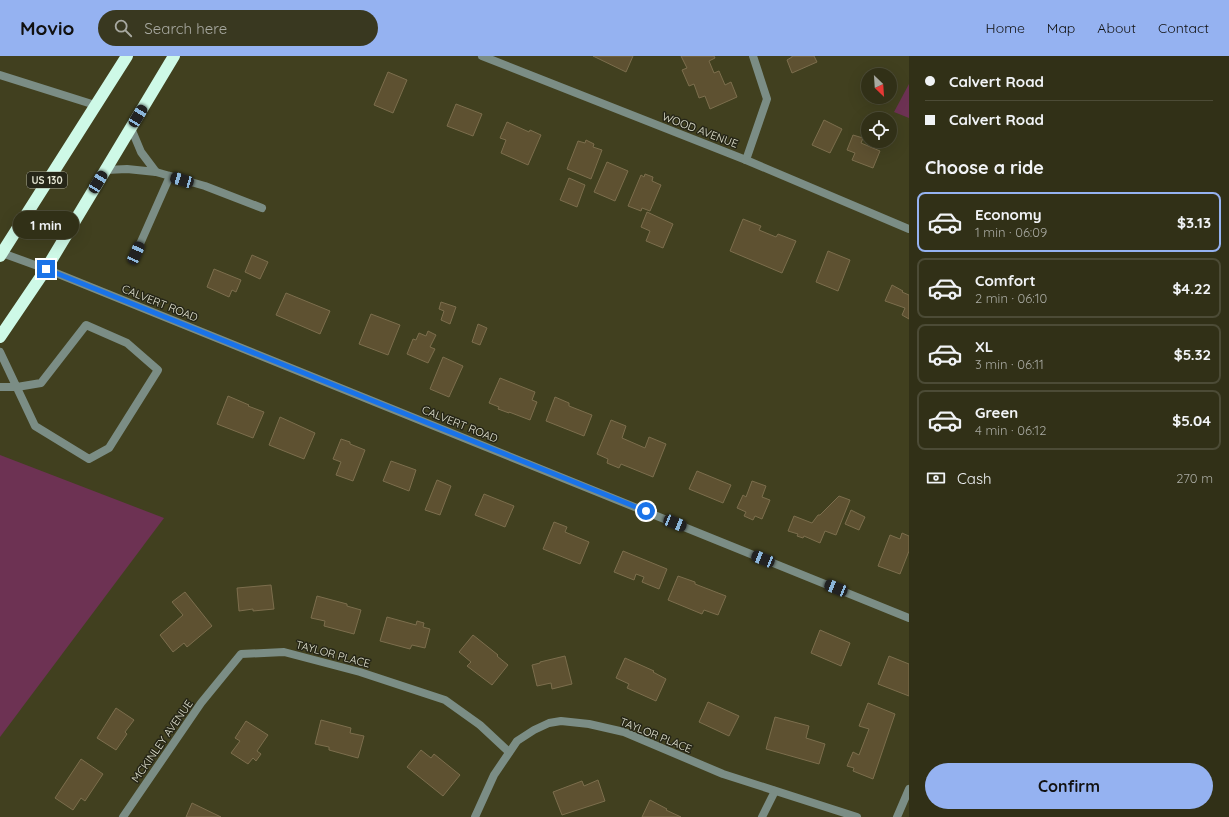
<!DOCTYPE html>
<html lang="en">
<head>
<meta charset="utf-8">
<style>
  body { margin:0; font-family:Quicksand,sans-serif; background:#393820; color:#f1f3f6; height:100vh; display:flex; flex-direction:column; font-size:15px; white-space:nowrap }
  * { box-sizing:border-box; margin:0 }
  p { font-size:13px; color:#a8a9a1 }
  .icon { flex:none; width:22px; height:22px; fill:none; stroke:currentColor; stroke-width:2; stroke-linecap:round; stroke-linejoin:round }
  .map { position:relative; flex:1; overflow:hidden }
  .details { display:flex; flex-direction:column; background:#313017; width:320px }
  .details>* { flex:none }
  .hud { display:grid; align-content:center; height:88px; padding:0 16px; background:#313017 }
  .needle { width:26px; rotate:155deg }
  .tools { position:absolute; left:861px; top:12px; display:grid; gap:8px }
  .tools a { display:grid; place-items:center; width:36px; height:36px; border-radius:50%; background:#313017; box-shadow:0 4px 16px #0002,0 0 0 1px #4c4b36; font-size:20px }
  .end { position:absolute; width:18px; height:18px; margin:-9px; border:5px solid #1a73e8; background:#fff; box-shadow:0 0 0 2px #fff }
  .from { border-radius:50% }
  .bubble { position:absolute; height:28px; border-radius:14px; background:#313017; box-shadow:0 4px 16px #0002,0 0 0 1px #4c4b36; font-size:13px; font-weight:700; line-height:28px; text-align:center }
  .car { position:absolute; width:12px; height:24px; margin:-12px -6px; border-radius:5px; box-shadow:0 0 3px 1px #0007; background:linear-gradient(#222 24%,#8ab4d8 0 40%,#222 0 76%,#8ab4d8 0 86%,#222 0) }
  .hud b { display:flex; align-items:center; gap:14px; height:38px; font-size:15px }
  .hud b+b { border-top:1px solid #4c4b36 }
  .hud i { width:10px; height:10px; background:#f1f3f6 }
  ul { padding:0; list-style:none }
  li { display:flex; align-items:center; gap:12px; height:60px; margin:0 8px 6px; padding:0 8px; border:2px solid #4c4b36; border-radius:8px }
  li div { flex:1 }
  li b { display:block; font-size:15px }
  li em { font-style:normal; font-weight:700 }
  li.on { border-color:#95b2f1 }
  li>.icon { width:36px; height:36px; stroke-width:1.5 }
  h2 { padding:0 16px; font-size:18px; line-height:48px }
  .pay { display:flex; align-items:center; gap:10px; height:44px; padding:0 16px; font-size:15px }
  .pay p { margin-inline-start:auto }
  .primary-button { display:flex; gap:8px; margin-top:auto; padding:8px 16px }
  .primary-button a { flex:1; height:46px; border-radius:24px; background:#95b2f1; color:#111; font-size:16px; font-weight:700; line-height:46px; text-align:center }
  header { display:flex; align-items:center; gap:24px; box-sizing:border-box; height:56px; padding:0 20px; background:#95b2f1; color:#111 }
  header strong { font-size:19px }
  nav { display:flex; gap:22px; margin-inline-start:auto; font-size:14px }
  .search { width:280px; height:36px; background:#393820; display:flex; align-items:center; gap:10px; box-sizing:border-box; padding:0 14px; border-radius:22px; color:#a8a9a1; font-size:15px }
  main { display:flex; flex:1; min-height:0 }
  .map>svg:first-child { display:block }
</style>
</head>
<body>
<header>
<strong>Movio</strong>
<div class="search"><svg class="icon" aria-label="search" viewBox="0 0 24 24"><circle cx="10" cy="10" r="6"/><path d="M15 15l6 6"/></svg>Search here</div>
<nav><a>Home</a><a>Map</a><a>About</a><a>Contact</a></nav>
</header>
<main>
<div class="map">
<svg width="909" height="761" viewBox="0 0 909 761">
  <rect width="100%" height="100%" fill="#41401f"/>
  <g fill="#6d3253">
    <path d="M909 28V62L894 56Z"/>
    <path d="M0 399 164 462 0 681Z"/>
  </g>
  <g fill="#5e5131" stroke="#7c6e4d">
    <path d="M593 0H633L626 16Z"/>
    <path d="M681 0H714L715 2 709 5 714 17 719 15 725 29 731 26 737 41 710 53 705 40 699 42 694 28 689 30 682 14 687 12Z"/>
    <path d="M792 0H814L817 6 792 17 787 4 792 1Z"/>
    <path d="M388 16 407 24 393 57 374 49Z"/>
    <path d="M456 48 482 58 473 80 447 70Z"/>
    <path d="M824 64 842 73 830 97 812 89Z"/>
    <path d="M507 66 529 76 530 74 541 79 528 109 501 97 506 84 500 82Z"/>
    <path d="M853 79 863 82 861 87 880 95 873 112 852 104 855 97 847 94Z"/>
    <path d="M586 84 594 88 593 91 602 94 591 123 567 113 578 85 585 87Z"/>
    <path d="M607 106 628 115 615 145 594 136Z"/>
    <path d="M645 118 653 121 652 125 661 129 650 155 642 152 641 155 628 150 641 119 644 121Z"/>
    <path d="M569 122 585 129 577 151 560 144Z"/>
    <path d="M647 156 673 168 663 192 646 185 650 175 641 171Z"/>
    <path d="M743 163 761 170 759 174 776 181 778 178 796 185 782 217 730 195Z"/>
    <path d="M828 195 850 204 838 235 816 226Z"/>
    <path d="M252 199 268 206 260 223 245 216Z"/>
    <path d="M214 213 241 224 236 236 232 234 229 241 207 231Z"/>
    <path d="M892 229 903 235 902 236 909 239V263L902 259 905 252 885 245Z"/>
    <path d="M286 237 330 255 320 278 276 259Z"/>
    <path d="M441 246 456 251 450 268 441 264 444 255 439 253Z"/>
    <path d="M371 258 400 269 388 299 359 288Z"/>
    <path d="M478 268 487 272 480 289 472 286Z"/>
    <path d="M428 275 436 279 430 291 435 293 428 307 407 298 413 283 416 284 419 277 426 280Z"/>
    <path d="M443 301 463 310 449 341 430 333Z"/>
    <path d="M500 322 535 336 532 344 537 346 530 364 509 356V357L498 353 499 351 489 347Z"/>
    <path d="M228 340 249 349 248 350 264 356 253 382 217 368Z"/>
    <path d="M555 341 569 347V350L592 359 584 380 546 365Z"/>
    <path d="M280 361 315 377 304 403 269 389Z"/>
    <path d="M611 364 626 370 622 382 645 392 649 381 666 388 653 421 621 408 619 412 607 407 608 403 597 398Z"/>
    <path d="M341 383 350 386V388L365 394 353 425 336 419 341 406 333 403Z"/>
    <path d="M391 405 416 414 409 435 383 425Z"/>
    <path d="M697 415 731 429 723 447 689 433Z"/>
    <path d="M437 424 451 430 440 459 425 454Z"/>
    <path d="M752 425 766 430 762 441 770 444 762 463 755 460 753 464 744 460 746 456 737 452 743 439 746 441Z"/>
    <path d="M484 438 514 450 505 471 475 459Z"/>
    <path d="M839 440 850 444 836 479 825 475 820 487 804 480 803 482 797 480 798 478 788 475 794 460 812 467 818 459H820Z"/>
    <path d="M851 454 865 461 859 474 845 468Z"/>
    <path d="M554 466 567 471 565 476 589 486 580 508 543 493Z"/>
    <path d="M902 477 909 480V495L900 518 878 510 890 479 900 483Z"/>
    <path d="M623 495 667 513 659 533 642 526 644 521 636 518 634 524 614 516Z"/>
    <path d="M678 520 695 526V528L726 540 718 559 704 554 702 558 668 544Z"/>
    <path d="M271 529 274 553 253 555V553L239 555 237 532Z"/>
    <path d="M185 536 212 570 187 591 184 587 173 596 160 579 183 559 172 546Z"/>
    <path d="M317 540 347 548V550L361 554 354 578 324 570 325 565 311 562Z"/>
    <path d="M387 561 416 569 417 565 424 567 423 571 430 573 425 592 412 589 410 593 380 585Z"/>
    <path d="M820 574 850 587 841 610 811 597Z"/>
    <path d="M473 579 498 599 497 600 508 609 492 629 467 610 471 606 459 596Z"/>
    <path d="M565 600 572 628 552 633 551 627 537 630 532 609 540 607V606Z"/>
    <path d="M889 600 909 608V640L878 628Z"/>
    <path d="M625 602 654 615 653 616 666 623 656 645 627 632 629 628 616 622Z"/>
    <path d="M708 646 739 660 729 680 699 666Z"/>
    <path d="M868 647 895 658 873 723 853 715 854 712 847 710 853 696 859 699 869 673 859 670Z"/>
    <path d="M116 652 134 664 125 676 127 678 116 694 97 682Z"/>
    <path d="M775 661 809 670 806 682 825 688 819 708 766 693Z"/>
    <path d="M321 664 351 672 350 677 364 680 358 702 329 694V691L315 688Z"/>
    <path d="M246 665 268 679 257 695 261 698 256 705 253 702 248 708 231 697 240 685 235 682Z"/>
    <path d="M421 694 431 702 434 698 460 719 443 740 407 711Z"/>
    <path d="M81 703 103 718 85 745 81 742 73 754 55 742Z"/>
    <path d="M598 724 605 745 562 759 553 736 582 725 584 730Z"/>
    <path d="M650 744 667 753 666 754 681 761H642Z"/>
    <path d="M192 747 221 761H186Z"/>
  </g>
  <g fill="none" stroke-linecap="round" stroke-linejoin="round">
    <g stroke="#7b8d85" stroke-width="8">
      <path d="M106 114 127 113 156 116 141 96 131 72"/>
      <path d="M156 116 205 130 262 152"/>
      <path d="M136 197 170 120"/>
      <path d="M0 296 35 370 89 403 109 392 158 314 127 287 86 269 41 327 17 331H0"/>
    </g>
    <g stroke="#7b8d85" stroke-width="8">
      <path d="M482 0 746 104 909 173"/>
      <path d="M0 19 95 49"/>
      <path d="M746 104 767 43 753 0"/>
      <path d="M2 197 46 213 909 562"/>
      <path d="M123 761 201 647 241 598 284 596 360 616 445 644 480 669 509 696"/>
      <path d="M475 761 494 719 517 685 534 674 549 667 561 665 589 668 624 676 723 718 857 761"/>
      <path d="M762 761 775 735"/>
      <path d="M897 761 909 733"/>
    </g>
    <g stroke="#cef9e7" stroke-width="12">
      <path d="M0 200 127 0"/>
      <path d="M0 281 46 213 174 0"/>
    </g>
  </g>
  <g fill="none" stroke-linecap="round" stroke-linejoin="round">
    <path stroke="#1a73e8" stroke-width="5" d="M46 213 646 455"/>
  </g>
  <g text-anchor="middle" dominant-baseline="central" stroke-width="3" stroke-linejoin="round" paint-order="stroke">
    <rect fill="#262617" stroke="#acac9b" stroke-width="1" x="27" y="116" width="40" height="16" rx="3"/>
    <g font-size="10" font-weight="bold" fill="#e5e6d3">
      <text x="47" y="124">US 130</text>
    </g>
    <g font-size="11" fill="#e5e6d3" stroke="#262617">
      <text transform="translate(700 74) rotate(21)">WOOD AVENUE</text>
      <text transform="translate(160 247) rotate(22)">CALVERT ROAD</text>
      <text transform="translate(460 368) rotate(22)">CALVERT ROAD</text>
      <text transform="translate(333 598) rotate(15)">TAYLOR PLACE</text>
      <text transform="translate(656 679) rotate(22)">TAYLOR PLACE</text>
      <text transform="translate(162 685) rotate(-55)">MCKINLEY AVENUE</text>
    </g>
  </g>
</svg>
<div class="tools">
<a><svg class="needle" viewBox="-14 -14 28 28"><path d="M0-13l5 13h-10z" fill="#e53935"/><path d="M0 13l5-13h-10z" fill="#a8a9a1"/></svg></a>
<a><svg class="icon" aria-label="locate" viewBox="0 0 24 24"><circle cx="12" cy="12" r="6"/><path d="M12 2v4M12 18v4M2 12h4M18 12h4"/></svg></a>
</div>
<i class="end from" style="left:646px;top:455px"></i>
<i class="end" style="left:46px;top:213px"></i>
<div class="bubble" style="left:13px;top:155px;width:66px">1 min</div>
<i class="car" style="left:138px;top:60px;rotate:31deg"></i>
<i class="car" style="left:182px;top:124px;rotate:286deg"></i>
<i class="car" style="left:98px;top:126px;rotate:31deg"></i>
<i class="car" style="left:136px;top:197px;rotate:24deg"></i>
<i class="car" style="left:675px;top:467px;rotate:112deg"></i>
<i class="car" style="left:763px;top:503px;rotate:292deg"></i>
<i class="car" style="left:836px;top:532px;rotate:292deg"></i>
</div>
<section class="details">
<div class="hud">
<b><i class="from"></i>Calvert Road</b>
<b><i></i>Calvert Road</b>
</div>
<h2>Choose a ride</h2>
<ul>
<li class="on"><svg class="icon" aria-label="car" viewBox="0 0 24 24"><path d="M5 17H2v-5l4-1 3-4h7l3 4 3 1v5h-3M9 17h6M6 11h13"/><circle cx="7" cy="17" r="2"/><circle cx="17" cy="17" r="2"/></svg><div><b>Economy</b><p>1 min · 06:09</p></div><em>$3.13</em></li>
<li><svg class="icon" aria-label="car" viewBox="0 0 24 24"><path d="M5 17H2v-5l4-1 3-4h7l3 4 3 1v5h-3M9 17h6M6 11h13"/><circle cx="7" cy="17" r="2"/><circle cx="17" cy="17" r="2"/></svg><div><b>Comfort</b><p>2 min · 06:10</p></div><em>$4.22</em></li>
<li><svg class="icon" aria-label="car" viewBox="0 0 24 24"><path d="M5 17H2v-5l4-1 3-4h7l3 4 3 1v5h-3M9 17h6M6 11h13"/><circle cx="7" cy="17" r="2"/><circle cx="17" cy="17" r="2"/></svg><div><b>XL</b><p>3 min · 06:11</p></div><em>$5.32</em></li>
<li><svg class="icon" aria-label="car" viewBox="0 0 24 24"><path d="M5 17H2v-5l4-1 3-4h7l3 4 3 1v5h-3M9 17h6M6 11h13"/><circle cx="7" cy="17" r="2"/><circle cx="17" cy="17" r="2"/></svg><div><b>Green</b><p>4 min · 06:12</p></div><em>$5.04</em></li>
</ul>
<div class="pay"><svg class="icon" aria-label="cash" viewBox="0 0 24 24"><path d="M3 7h18v10H3z"/><circle cx="12" cy="12" r="2"/></svg>Cash<p>270 m</p></div>
<div class="primary-button"><a>Confirm</a></div>
</section>
</main>
</body>
</html>
